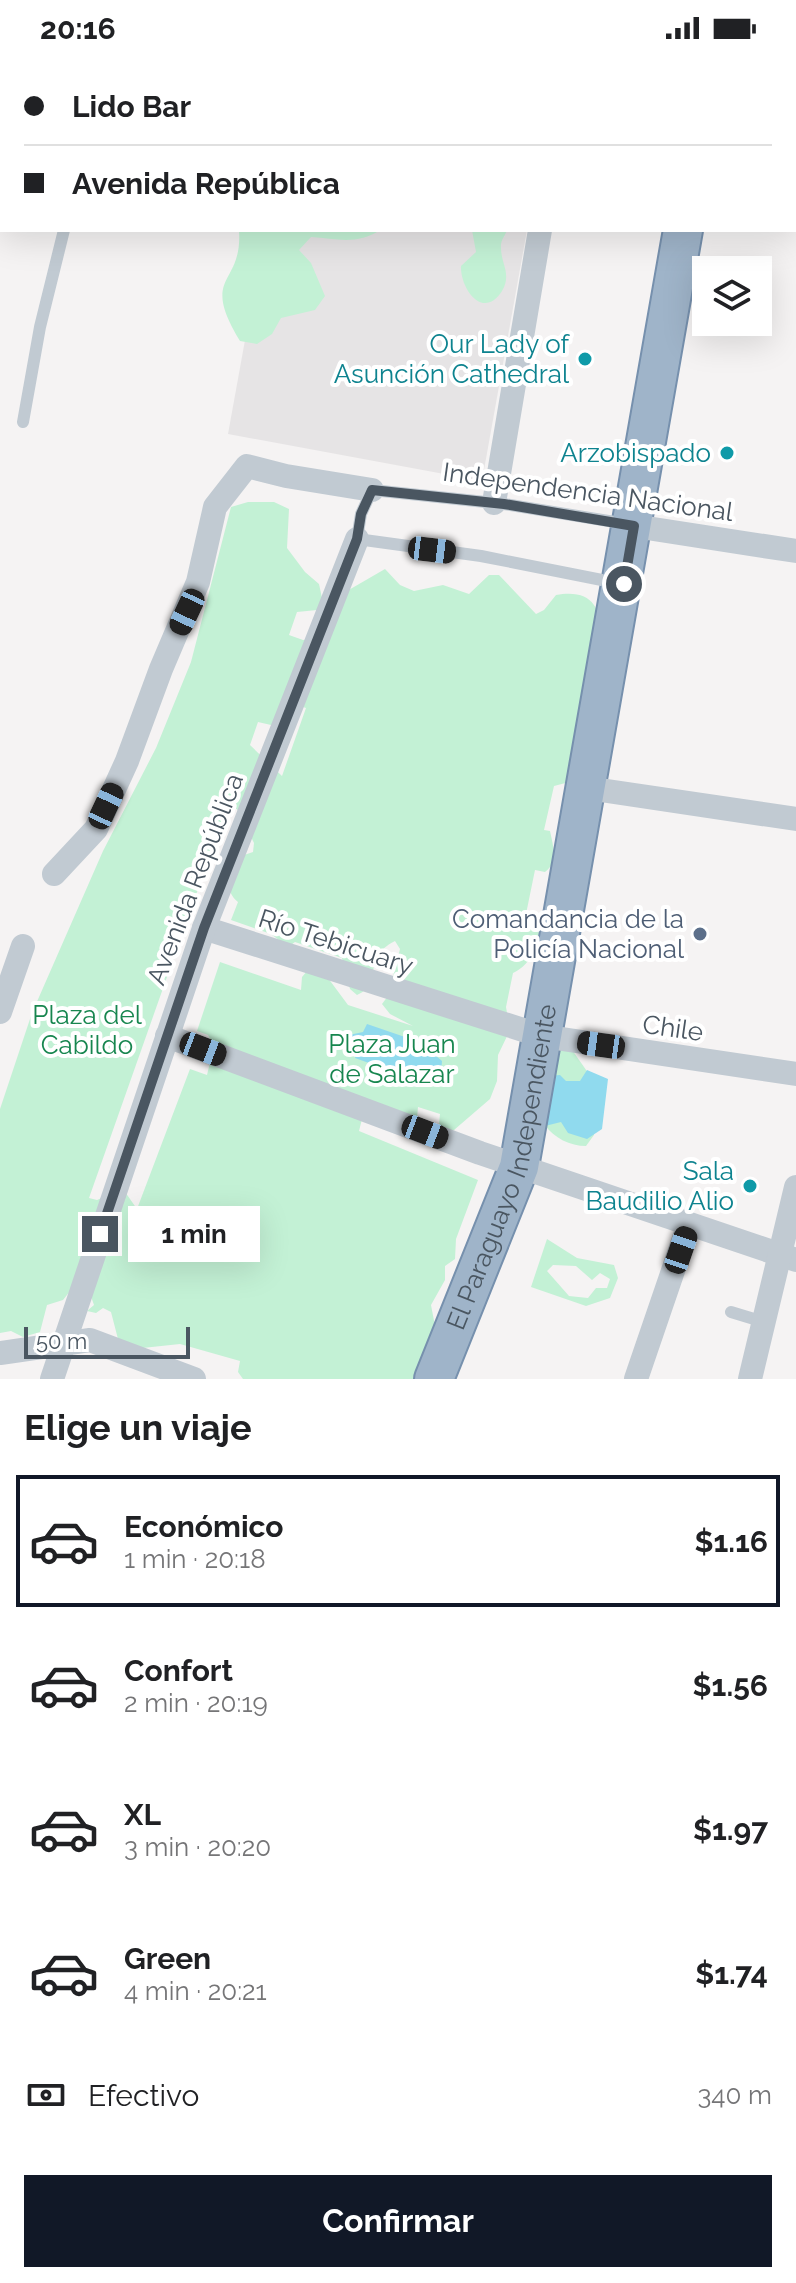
<!DOCTYPE html>
<html lang="es">
<head>
<meta charset="utf-8">
<style>
  body { margin:0; font-family:Raleway,sans-serif; background:#f6f6f6; color:#202124; height:100vh; display:flex; flex-direction:column; font-size:30px; white-space:nowrap }
  * { box-sizing:border-box; margin:0 }
  p { font-size:26px; color:#757577 }
  .icon { flex:none; width:44px; height:44px; fill:none; stroke:currentColor; stroke-width:2; stroke-linecap:round; stroke-linejoin:round }
  .map { position:relative; height:1323px; overflow:hidden }
  .sheet { display:flex; flex-direction:column; background:#fff; flex:1 }
  .sheet>* { flex:none }
  .hud { position:absolute; left:0px; top:0px; width:796px; height:176px; box-shadow:0 8px 32px #0002; display:grid; align-content:center; height:176px; padding:0 24px; background:#fff }
  .tools { position:absolute; left:692px; top:200px; display:grid; gap:16px }
  .tools a { display:grid; place-items:center; width:80px; height:80px; border-radius:0px; background:#fff; box-shadow:0 8px 32px #0002; font-size:40px }
  .scale { position:absolute; left:24px; bottom:20px; width:166px; box-sizing:border-box; padding-left:8px; border:4px solid #4a5661; border-top:0; font-size:22px; line-height:28px; white-space:nowrap; color:#4a5661; -webkit-text-stroke:6px #fff; paint-order:stroke }
  .end { position:absolute; width:36px; height:36px; margin:-18px; border:10px solid #4a5661; background:#fff; box-shadow:0 0 0 4px #fff }
  .from { border-radius:50% }
  .bubble { position:absolute; height:56px; border-radius:0px; background:#fff; box-shadow:0 8px 32px #0002; font-size:26px; font-weight:700; line-height:56px; text-align:center }
  .car { position:absolute; width:24px; height:48px; margin:-24px -12px; border-radius:10px; box-shadow:0 0 6px 2px #0007; background:linear-gradient(#222 24%,#8ab4d8 0 40%,#222 0 76%,#8ab4d8 0 86%,#222 0) }
  .hud b { display:flex; align-items:center; gap:28px; height:76px; font-size:30px }
  .hud b+b { border-top:2px solid #e0e0e0 }
  .hud i { width:20px; height:20px; background:#202124 }
  ul { padding:0; list-style:none }
  li { display:flex; align-items:center; gap:24px; height:132px; margin:0 16px 12px; padding:0 8px; border:4px solid transparent; border-radius:0px }
  li div { flex:1 }
  li b { display:block; font-size:30px }
  li em { font-style:normal; font-weight:700 }
  li.current { border-color:#111827 }
  li>.icon { width:72px; height:72px; stroke-width:1.5 }
  h2 { padding:0 24px; font-size:36px; line-height:96px }
  .pay { display:flex; align-items:center; gap:20px; height:88px; padding:0 24px; font-size:30px }
  .pay p { margin-inline-start:auto }
  .button { display:flex; gap:16px; margin-top:auto; padding:16px 24px }
  .button a { flex:1; height:92px; border-radius:0px; background:#111827; color:#fff; font-size:32px; font-weight:700; line-height:92px; text-align:center }
  .status { display:flex; justify-content:space-between; align-items:center; height:56px; padding:0 40px; background:#fff; direction:ltr }
  .status svg { height:22px; fill:currentColor }
  .map>svg:first-child { display:block }
</style>
</head>
<body>
<div class="status"><b>20:16</b><svg viewBox="0 0 49 12"><path d="M0 12V9h3v3zM5 12V6h3v6zM10 12V3h3v9zM15 12V0h3v12zM26 1h20v11H26zM47 4h2v5h-2z"/></svg></div>
<div class="map">
<svg width="796" height="1323" viewBox="0 0 796 1323">
  <rect width="100%" height="100%" fill="#f5f3f3"/>
  <g fill="#e6e4e5">
    <path d="M295 0H698V2Z"/>
    <path d="M265 174H527L482 425 228 378Z"/>
  </g>
  <g fill="#c3f1d5" fill-rule="evenodd">
    <path d="M239 174H380C358 189 337 183 311 181L299 194 311 207 325 240 315 254 281 262 272 278 257 288 240 285C199 217 243 231 239 174Z"/>
    <path d="M472 174H507C505 180 500 185 501 192 501 208 512 218 502 235 483 265 460 232 461 210L476 196Z"/>
    <path d="M248 446H274L289 453 287 492 305 516 319 528 322 542 317 554 297 556 289 579 303 584 313 583 347 535 385 513 400 529 414 535 443 529 469 538 489 519H499L536 558 544 554 556 539C630 526 591 622 583 662L576 666 584 699 577 724 554 730 544 774 550 775C553 790 559 806 545 816L535 814 526 858C552 871 534 908 513 917L506 951 510 974 498 999 497 1025 490 1043 454 1074 444 1075 439 1068 440 1058 418 1051 417 1062 362 1063 359 1075 478 1124 456 1183 455 1203 445 1210V1224L431 1249 436 1275 425 1323H243L238 1316 240 1305 180 1288 133 1293 118 1283 111 1256 103 1252 96 1257 87 1255 94 1249 88 1232 74 1230 63 1244 47 1249 40 1276 23 1281 11 1275 0 1277V1053L32 957 103 795 156 692 191 606 231 451ZM300 650 306 652 282 720 250 689 258 666 271 669ZM227 751 237 753 254 787 253 796 235 802C231 819 223 834 238 846L231 864 271 878 288 891 295 886 342 902 350 933 357 939C387 926 358 904 395 885L400 893 388 940 382 948 390 958 413 970 348 949 328 922 308 914 302 921 301 934 220 906 197 975 208 979 214 990 207 1019 190 1013 137 1153 123 1133 97 1144 89 1142Z"/>
    <path d="M549 991H570L591 1021 594 1079 586 1090C570 1090 554 1082 545 1069Z"/>
    <path d="M547 1183 577 1202 614 1209 618 1222 610 1242 586 1250 531 1231ZM553 1209 576 1210 592 1224 600 1217 610 1223 607 1232H596L588 1242 569 1240 547 1215Z"/>
  </g>
  <g fill="#90daee">
    <path d="M367 968 437 992 435 999 442 1005 441 1017 427 1020 425 1027 355 1002 357 995 349 988V979L363 976Z"/>
    <path d="M587 1014 608 1023 602 1073 587 1083 568 1077 561 1066 545 1070 550 1020 560 1019 566 1025H580Z"/>
  </g>
  <g fill="none" stroke-linecap="round" stroke-linejoin="round">
    <defs>
      <g id="trunk">
        <path d="M712 2V0"/>
        <path id="s1" d="M434 1323 519 1111 683 174"/>
      </g>
    </defs>
    <use href="#trunk" stroke="#7690ad" stroke-width="42"/>
    <g stroke="#c1cad2" stroke-width="12">
      <path d="M87 2V0"/>
      <path d="M23 366 40 271 64 174"/>
      <path d="M617 527 481 500 357 483 361 458 372 434 504 448 627 468"/>
      <path d="M731 1256 764 1266"/>
    </g>
    <g stroke="#c1cad2" stroke-width="24">
      <path d="M1 0 2 6"/>
      <path d="M794 150H796"/>
      <path d="M0 161 2 150"/>
      <path d="M494 447 540 174"/>
      <path d="M634 470 796 495"/>
      <path d="M587 732 796 763"/>
      <path d="M54 818 96 773 127 705 161 613 198 526 215 451 247 410 286 420 372 434"/>
      <path d="M204 872 542 980 796 1018"/>
      <path d="M0 956 23 890"/>
      <path d="M167 980 480 1097 796 1204"/>
      <path d="M0 1297 90 1284 194 1323"/>
      <path d="M52 1323 204 872 357 483"/>
      <path d="M636 1323 689 1168"/>
      <path d="M750 1323 796 1131"/>
    </g>
    <use href="#trunk" stroke="#9fb4c9" stroke-width="38"/>
  </g>
  <g fill="none" stroke-linecap="round" stroke-linejoin="round">
    <path stroke="#4a5661" stroke-width="10" d="M100 1178 204 872 357 483 361 458 372 434 504 448 634 470 624 528"/>
  </g>
  <g fill="#0f9aa8" stroke="#fff" stroke-width="3">
    <circle cx="585" cy="303" r="8"/>
    <circle cx="727" cy="397" r="8"/>
    <circle cx="750" cy="1130" r="8"/>
  </g>
  <circle fill="#5c6f8a" stroke="#fff" stroke-width="3" cx="700" cy="878" r="8"/>
  <g text-anchor="middle" dominant-baseline="central" stroke-width="8" stroke-linejoin="round" paint-order="stroke">
    <g font-size="26" fill="#0d838f" stroke="#fff" text-anchor="end">
      <text x="569" y="288">Our Lady of<tspan x="569" dy="30">Asunción Cathedral</tspan></text>
      <text x="711" y="397">Arzobispado</text>
      <text x="734" y="1115">Sala<tspan x="734" dy="30">Baudilio Alio</tspan></text>
    </g>
    <g font-size="26" fill="#4a5661" stroke="#fff">
      <text transform="translate(588 436) rotate(8)">Independencia Nacional</text>
      <text transform="translate(195 823) rotate(-69)">Avenida República</text>
      <text transform="translate(336 886) rotate(18)">Río Tebicuary</text>
      <text transform="translate(673 972) rotate(8)">Chile</text>
      <text stroke="none"><textPath href="#s1" startOffset="224">El Paraguayo Independiente</textPath></text>
    </g>
    <g font-size="26" fill="#4e5e75" stroke="#fff" text-anchor="end">
      <text x="684" y="863">Comandancia de la<tspan x="684" dy="30">Policía Nacional</tspan></text>
    </g>
    <g font-size="26" fill="#17864f" stroke="#fff">
      <text x="87" y="959">Plaza del<tspan x="87" dy="30">Cabildo</tspan></text>
      <text x="392" y="988">Plaza Juan<tspan x="392" dy="30">de Salazar</tspan></text>
    </g>
  </g>
</svg>
<div class="tools">
<a><svg class="icon" aria-label="layers" viewBox="0 0 24 24"><path d="M12 4l9 5-9 5-9-5zM3 14l9 5 9-5"/></svg></a>
</div>
<div class="scale">50 m</div>
<i class="end from" style="left:624px;top:528px"></i>
<i class="end" style="left:100px;top:1178px"></i>
<div class="bubble" style="left:128px;top:1150px;width:132px">1 min</div>
<i class="car" style="left:432px;top:494px;rotate:97deg"></i>
<i class="car" style="left:187px;top:556px;rotate:205deg"></i>
<i class="car" style="left:106px;top:750px;rotate:25deg"></i>
<i class="car" style="left:601px;top:989px;rotate:278deg"></i>
<i class="car" style="left:203px;top:993px;rotate:111deg"></i>
<i class="car" style="left:425px;top:1076px;rotate:111deg"></i>
<i class="car" style="left:681px;top:1194px;rotate:19deg"></i>
<div class="hud">
<b><i class="from"></i>Lido Bar</b>
<b><i></i>Avenida República</b>
</div>
</div>
<section class="sheet">
<h2>Elige un viaje</h2>
<ul>
<li class="current"><svg class="icon" aria-label="car" viewBox="0 0 24 24"><path d="M5 17H2v-5l4-1 3-4h7l3 4 3 1v5h-3M9 17h6M6 11h13"/><circle cx="7" cy="17" r="2"/><circle cx="17" cy="17" r="2"/></svg><div><b>Económico</b><p>1 min · 20:18</p></div><em>$1.16</em></li>
<li><svg class="icon" aria-label="car" viewBox="0 0 24 24"><path d="M5 17H2v-5l4-1 3-4h7l3 4 3 1v5h-3M9 17h6M6 11h13"/><circle cx="7" cy="17" r="2"/><circle cx="17" cy="17" r="2"/></svg><div><b>Confort</b><p>2 min · 20:19</p></div><em>$1.56</em></li>
<li><svg class="icon" aria-label="car" viewBox="0 0 24 24"><path d="M5 17H2v-5l4-1 3-4h7l3 4 3 1v5h-3M9 17h6M6 11h13"/><circle cx="7" cy="17" r="2"/><circle cx="17" cy="17" r="2"/></svg><div><b>XL</b><p>3 min · 20:20</p></div><em>$1.97</em></li>
<li><svg class="icon" aria-label="car" viewBox="0 0 24 24"><path d="M5 17H2v-5l4-1 3-4h7l3 4 3 1v5h-3M9 17h6M6 11h13"/><circle cx="7" cy="17" r="2"/><circle cx="17" cy="17" r="2"/></svg><div><b>Green</b><p>4 min · 20:21</p></div><em>$1.74</em></li>
</ul>
<div class="pay"><svg class="icon" aria-label="cash" viewBox="0 0 24 24"><path d="M3 7h18v10H3z"/><circle cx="12" cy="12" r="2"/></svg>Efectivo<p>340 m</p></div>
<div class="button"><a>Confirmar</a></div>
</section>
</body>
</html>
